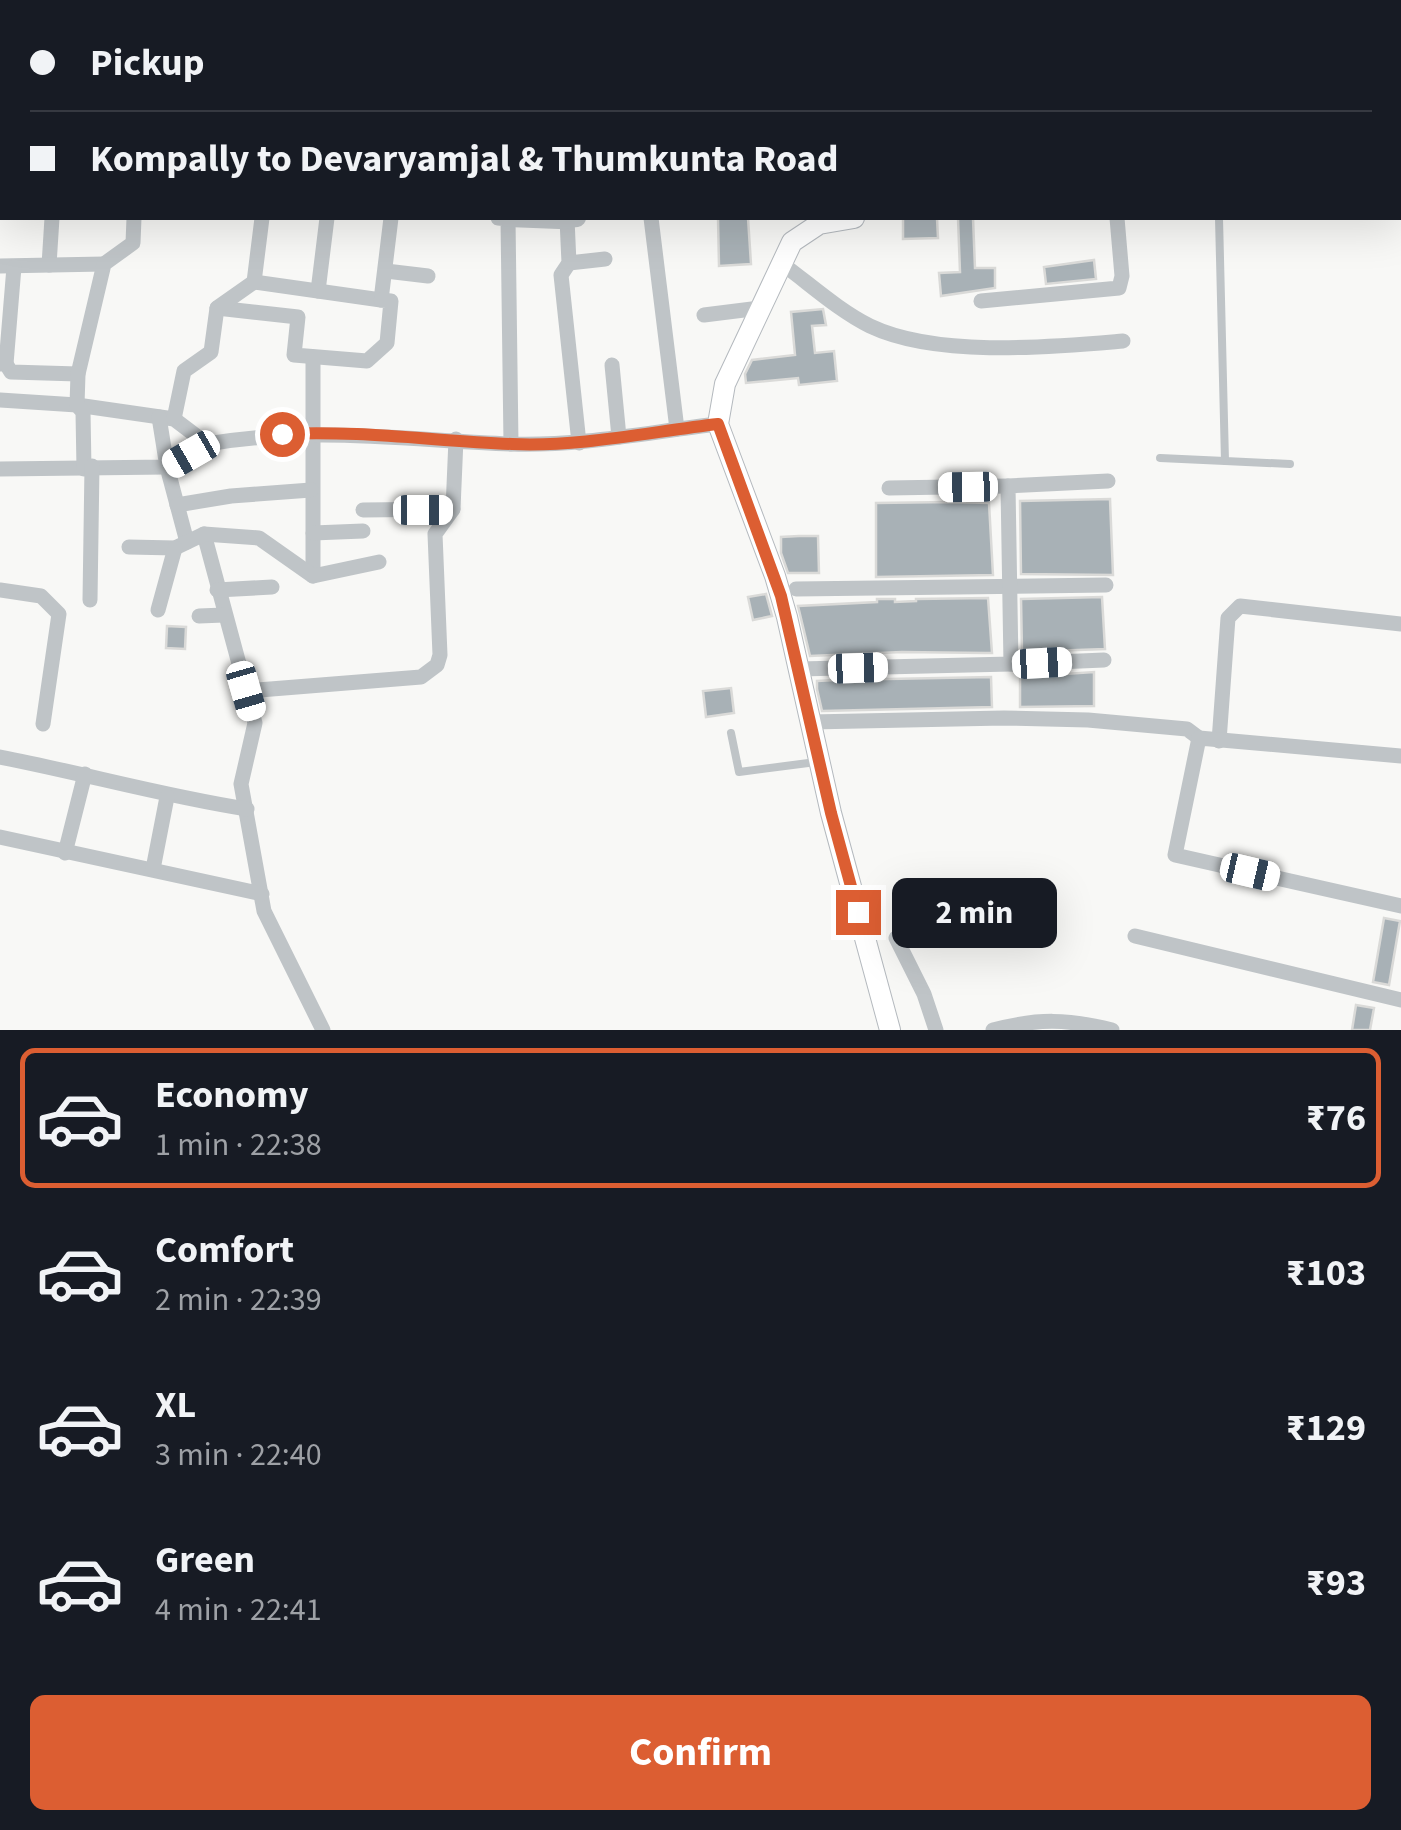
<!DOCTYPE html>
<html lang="en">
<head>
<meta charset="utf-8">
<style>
  body { margin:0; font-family:"Source Sans 3",sans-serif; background:#242831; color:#f1f3f6; height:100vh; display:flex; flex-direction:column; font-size:38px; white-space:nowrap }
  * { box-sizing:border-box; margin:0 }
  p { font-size:32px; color:#9ea1a6 }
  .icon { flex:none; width:55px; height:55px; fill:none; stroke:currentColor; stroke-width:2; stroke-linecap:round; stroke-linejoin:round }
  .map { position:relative; height:1030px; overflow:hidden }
  .sheet { display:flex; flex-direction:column; background:#171b24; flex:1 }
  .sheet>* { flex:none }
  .banner { position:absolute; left:0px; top:0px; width:1402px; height:220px; box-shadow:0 10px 40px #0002; display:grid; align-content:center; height:220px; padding:0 30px; background:#171b24 }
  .end { position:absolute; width:45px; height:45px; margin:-22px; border:12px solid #dc5e32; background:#fff; box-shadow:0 0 0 5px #fff }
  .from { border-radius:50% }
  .bubble { position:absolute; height:70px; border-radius:15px; background:#171b24; box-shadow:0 10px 40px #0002; font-size:32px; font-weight:700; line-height:70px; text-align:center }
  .car { position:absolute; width:30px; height:60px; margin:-30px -15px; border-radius:12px; box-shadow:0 0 8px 2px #0007; background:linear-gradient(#fff 24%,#345 0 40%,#fff 0 76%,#345 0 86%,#fff 0) }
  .banner b { display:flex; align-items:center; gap:35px; height:95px; font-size:38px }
  .banner b+b { border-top:2px solid #363941 }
  .banner i { width:25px; height:25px; background:#f1f3f6 }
  ul { padding:18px 0 0; list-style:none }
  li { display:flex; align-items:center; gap:30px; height:140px; margin:0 20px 15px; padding:0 10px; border:5px solid transparent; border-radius:15px }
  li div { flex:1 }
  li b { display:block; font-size:38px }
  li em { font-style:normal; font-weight:700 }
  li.selected { border-color:#dc5e32 }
  li>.icon { width:90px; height:90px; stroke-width:1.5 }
  .action { display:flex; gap:20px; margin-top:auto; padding:20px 30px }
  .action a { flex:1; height:115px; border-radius:15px; background:#dc5e32; color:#fff; font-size:40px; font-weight:700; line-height:115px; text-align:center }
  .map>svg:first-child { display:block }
</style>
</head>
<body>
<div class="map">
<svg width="1401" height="1030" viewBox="0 0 1401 1030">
  <rect width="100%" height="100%" fill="#f8f8f6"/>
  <g fill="#a8b1b6" stroke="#dadad8" stroke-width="2.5">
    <path d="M718 218H748L751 264 719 266Z"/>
    <path d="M903 218H937L938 238 903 239Z"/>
    <path d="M958 218H973L975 268H995V288L941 296 939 273 960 272Z"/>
    <path d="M1094 260 1096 279 1046 284 1044 267Z"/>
    <path d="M823 309 826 325 812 326 815 353 834 351 837 381 799 385 798 378 746 383 745 374 752 360 795 355 791 312Z"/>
    <path d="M1110 499 1113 575 1021 574 1020 501Z"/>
    <path d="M950 502 989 503 993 575 876 577V503Z"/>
    <path d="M799 536H818L819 573H788L781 553V537Z"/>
    <path d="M766 594 772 616 753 620 748 597Z"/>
    <path d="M1102 597 1105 649 1022 652 1021 599Z"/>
    <path d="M988 598 992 653H986L902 652 810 656 798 606 877 602V599H895V602L916 601V599Z"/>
    <path d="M167 626 186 627 185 649 166 648Z"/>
    <path d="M1094 672V706L1020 707V677Z"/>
    <path d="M991 677 992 707 822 711 817 689V681L836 680Z"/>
    <path d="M731 688 734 713 706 717 703 691Z"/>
    <path d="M1384 918 1400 921 1389 985 1373 982Z"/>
    <path d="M1356 1005 1374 1008 1370 1030H1352Z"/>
  </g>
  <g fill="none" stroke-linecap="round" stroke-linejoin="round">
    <defs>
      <g id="secondary">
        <path d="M1400 119H1401"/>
        <path d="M854 218 819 224 792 242 725 384 718 424 775 576 787 617 831 813 890 1030"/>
      </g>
    </defs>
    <use href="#secondary" stroke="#b4b9be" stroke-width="22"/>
    <g stroke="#bfc4c7" stroke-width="8">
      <path d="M1219 218 1225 461 1290 464"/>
      <path d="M1160 458 1225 461"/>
      <path d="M731 733 739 772 816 762"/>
    </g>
    <g stroke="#bfc4c7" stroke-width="15">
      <path d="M412 0V2"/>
      <path d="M623 0 639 2"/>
      <path d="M1081 0 1082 2"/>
      <path d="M1179 0V2"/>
      <path d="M6 2 7 0"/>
      <path d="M1297 2 1311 0"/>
      <path d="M0 61 2 38"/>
      <path d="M0 211H2"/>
      <path d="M498 218 508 219 511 444"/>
      <path d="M651 218 677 429"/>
      <path d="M567 219 569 263 561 275 579 443"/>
      <path d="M569 263 605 259"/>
      <path d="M781 263C810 284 838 310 870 326 937 358 1051 347 1123 341"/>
      <path d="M49 265 52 218"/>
      <path d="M0 266 104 264"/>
      <path d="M386 271 428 276"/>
      <path d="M254 282 381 300 391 218"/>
      <path d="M318 291 327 218"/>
      <path d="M981 301 1119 288 1122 276 1117 218"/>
      <path d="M217 308 298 317 294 355 367 361 387 343 391 301 381 300"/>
      <path d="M704 315 760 308"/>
      <path d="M313 357V576"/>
      <path d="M0 364H6L11 372 78 374"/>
      <path d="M6 364 14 267"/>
      <path d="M612 365 619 437"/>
      <path d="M0 400 77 405 174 419 207 444C311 426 408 440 512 444 582 446 649 432 718 424"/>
      <path d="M159 417 167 467 187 542"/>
      <path d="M174 419 184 371 211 352 217 308 254 282 262 218"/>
      <path d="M0 469 167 467 207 444"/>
      <path d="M84 469 83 412 77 405 78 374 104 264 133 243 134 218"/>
      <path d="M889 488 1008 486"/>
      <path d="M177 505 231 496 311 490"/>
      <path d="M363 510 453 509"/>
      <path d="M313 533 363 531"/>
      <path d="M204 534 255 723 241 784 264 911 323 1030"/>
      <path d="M129 547 175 548 204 534 259 538 313 576 379 562"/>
      <path d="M796 589 1106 585"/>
      <path d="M0 590 41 596 59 614 43 724"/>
      <path d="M217 590 272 587"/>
      <path d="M90 600 92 466"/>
      <path d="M158 610 175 548"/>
      <path d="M199 616 224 615"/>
      <path d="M1011 664 1104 660"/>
      <path d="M799 669 1011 664 1008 486 1108 481"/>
      <path d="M246 691 421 677 437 665 440 655 435 534 453 509 456 439"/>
      <path d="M811 722 1004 718 1088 720 1187 729 1199 738"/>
      <path d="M1219 741 1228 618 1240 606 1401 624"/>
      <path d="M1401 756 1199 738 1175 855 1401 906"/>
      <path d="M0 757C83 773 163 796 247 809"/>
      <path d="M0 837 262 894"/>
      <path d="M65 853 85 774"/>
      <path d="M153 869 167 797"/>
      <path d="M1135 936 1401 1000"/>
      <path d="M896 938 924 994 936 1030"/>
      <path d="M993 1030C1039 1018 1067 1019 1112 1030"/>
    </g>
    <g stroke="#bfc4c7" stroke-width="18">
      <path d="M216 0V2"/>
      <path d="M0 18H2"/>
      <path d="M508 218 559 220 577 218"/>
    </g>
    <use href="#secondary" stroke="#fff" stroke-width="20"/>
  </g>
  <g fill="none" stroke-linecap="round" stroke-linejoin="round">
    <path stroke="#dc5e32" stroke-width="12" d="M282 434C359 430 435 441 512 444 581 447 649 432 718 424L781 596 831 813 858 912"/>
  </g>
</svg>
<i class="end from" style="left:282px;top:434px"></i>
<i class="end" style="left:858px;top:912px"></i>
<div class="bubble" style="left:892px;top:878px;width:165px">2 min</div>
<i class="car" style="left:191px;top:454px;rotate:240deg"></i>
<i class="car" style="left:968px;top:487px;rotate:269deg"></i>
<i class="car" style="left:423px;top:510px;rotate:90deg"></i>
<i class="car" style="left:1042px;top:663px;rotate:87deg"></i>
<i class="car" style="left:858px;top:668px;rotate:88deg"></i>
<i class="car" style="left:246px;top:691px;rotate:164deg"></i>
<i class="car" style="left:1250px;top:872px;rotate:103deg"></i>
<div class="banner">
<b><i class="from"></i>Pickup</b>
<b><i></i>Kompally to Devaryamjal &amp; Thumkunta Road</b>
</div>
</div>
<section class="sheet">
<ul>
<li class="selected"><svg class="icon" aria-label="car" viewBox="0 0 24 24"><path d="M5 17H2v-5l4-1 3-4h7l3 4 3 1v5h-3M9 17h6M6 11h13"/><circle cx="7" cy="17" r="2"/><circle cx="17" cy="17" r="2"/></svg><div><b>Economy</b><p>1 min · 22:38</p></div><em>₹76</em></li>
<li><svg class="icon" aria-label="car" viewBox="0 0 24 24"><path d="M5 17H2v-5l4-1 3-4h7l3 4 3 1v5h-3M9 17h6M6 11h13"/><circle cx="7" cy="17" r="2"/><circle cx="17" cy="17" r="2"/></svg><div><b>Comfort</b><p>2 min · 22:39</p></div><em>₹103</em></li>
<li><svg class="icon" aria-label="car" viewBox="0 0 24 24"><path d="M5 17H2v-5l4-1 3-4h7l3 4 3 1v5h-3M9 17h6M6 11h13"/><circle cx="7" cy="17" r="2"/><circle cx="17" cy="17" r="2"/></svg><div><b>XL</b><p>3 min · 22:40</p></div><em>₹129</em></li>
<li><svg class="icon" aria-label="car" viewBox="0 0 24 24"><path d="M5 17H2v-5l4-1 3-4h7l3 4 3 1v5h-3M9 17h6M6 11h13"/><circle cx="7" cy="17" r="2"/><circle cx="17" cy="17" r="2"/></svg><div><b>Green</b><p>4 min · 22:41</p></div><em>₹93</em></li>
</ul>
<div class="action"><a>Confirm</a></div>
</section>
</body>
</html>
